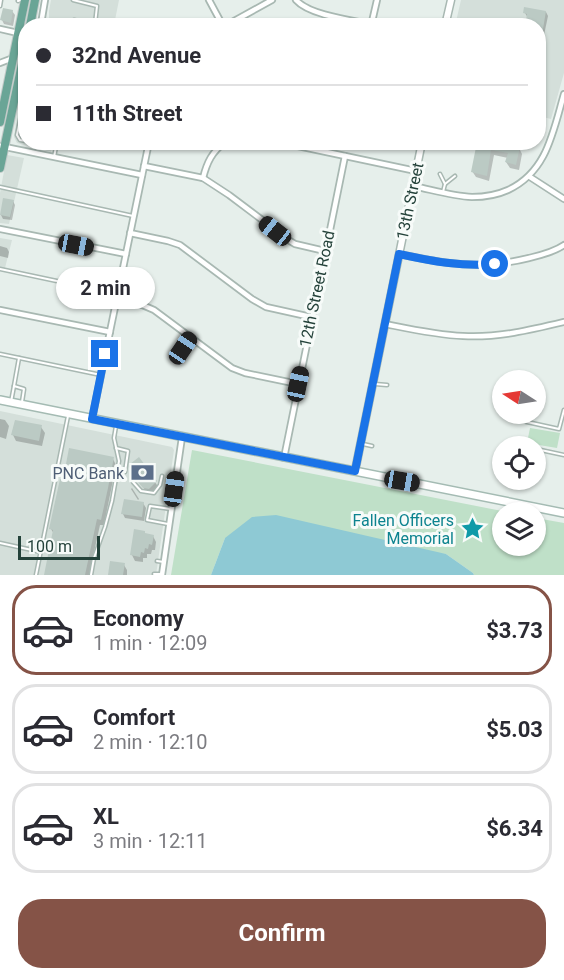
<!DOCTYPE html>
<html lang="en">
<head>
<meta charset="utf-8">
<style>
  body { margin:0; font-family:Roboto,sans-serif; background:#f2f2f3; color:#2b2b33; height:100vh; display:flex; flex-direction:column; font-size:22px; white-space:nowrap }
  * { box-sizing:border-box; margin:0 }
  p { font-size:20px; color:#7c7c81 }
  .icon { flex:none; width:33px; height:33px; fill:none; stroke:currentColor; stroke-width:2; stroke-linecap:round; stroke-linejoin:round }
  .map { position:relative; height:575px; overflow:hidden }
  .details { display:flex; flex-direction:column; background:#fff; flex:1 }
  .details>* { flex:none }
  .hud { position:absolute; left:18px; top:18px; width:528px; height:132px; border-radius:24px; box-shadow:0 2px 4px #0004; display:grid; align-content:center; height:132px; padding:0 18px; background:#fff }
  .needle { width:39px; rotate:282deg }
  .controls { position:absolute; left:492px; top:370px; display:grid; gap:12px }
  .controls a { display:grid; place-items:center; width:54px; height:54px; border-radius:50%; background:#fff; box-shadow:0 2px 4px #0004; font-size:30px }
  .scale { position:absolute; left:18px; bottom:15px; width:82px; box-sizing:border-box; padding-left:6px; border:3px solid #24423a; border-top:0; font-size:16px; line-height:21px; white-space:nowrap; color:#24423a; -webkit-text-stroke:4px #f7fbf9; paint-order:stroke }
  .end { position:absolute; width:27px; height:27px; margin:-14px; border:8px solid #1a73e8; background:#fff; box-shadow:0 0 0 3px #fff }
  .from { border-radius:50% }
  .bubble { position:absolute; height:42px; border-radius:21px; background:#fff; box-shadow:0 2px 4px #0004; font-size:20px; font-weight:700; line-height:42px; text-align:center }
  .car { position:absolute; width:18px; height:36px; margin:-18px -9px; border-radius:8px; box-shadow:0 0 4px 2px #0007; background:linear-gradient(#222 24%,#8ab4d8 0 40%,#222 0 76%,#8ab4d8 0 86%,#222 0) }
  .hud b { display:flex; align-items:center; gap:21px; height:57px; font-size:22px }
  .hud b+b { border-top:2px solid #e1e1e2 }
  .hud i { width:15px; height:15px; background:#2b2b33 }
  ul { padding:10px 0 0; list-style:none }
  li { display:flex; align-items:center; gap:18px; height:90px; margin:0 12px 9px; padding:0 6px; border:3px solid #e1e1e2; border-radius:24px }
  li div { flex:1 }
  li b { display:block; font-size:22px }
  li em { font-style:normal; font-weight:700 }
  li.selected { border-color:#855347 }
  li>.icon { width:54px; height:54px; stroke-width:1.5 }
  .button { display:flex; gap:12px; margin-top:auto; padding:12px 18px }
  .button a { flex:1; height:69px; border-radius:24px; background:#855347; color:#fff; font-size:24px; font-weight:700; line-height:69px; text-align:center }
  .map>svg:first-child { display:block }
</style>
</head>
<body>
<div class="map">
<svg width="564" height="575" viewBox="0 0 564 575">
  <rect width="100%" height="100%" fill="#e6efeb"/>
  <g fill="#d4dfda">
    <path d="M51 0H119L114 25H79L49 18V11Z"/>
    <path d="M461 0H564V73L551 119 539 116 538 26H455Z"/>
    <path d="M25 94 26 142 52 143 51 152 17 143 14 137 21 99Z"/>
    <path d="M7 155 24 158 9 224 0 223V193Z"/>
    <path d="M0 238 12 240 5 268 0 267Z"/>
    <path d="M0 411 172 447 174 450 156 575H0Z"/>
  </g>
  <g fill="#bfe0c8">
    <path d="M530 428 560 433 557 448 527 443Z"/>
    <path d="M192 450 512 513H502V546H536V518L564 523V575H474L473 573 446 554 225 538 211 575H171Z"/>
  </g>
  <path fill="#8ec9d4" d="M276 515 446 554 473 573 474 575H211L225 538 252 517Z"/>
  <g fill="#0003">
    <path d="M12 11 15 15 13 26 4 24 2 20Z"/>
    <path d="M546 12 548 16 538 64V26L528 18 525 13Z"/>
    <path d="M479 142 519 148 522 154 519 170 510 168 506 162 508 158 494 155 489 181 476 177 472 171Z"/>
    <path d="M13 201 15 205 12 220 3 219 1 215Z"/>
    <path d="M0 246 7 248 9 252 8 258 0 256Z"/>
    <path d="M0 419 5 420 9 426 6 439 0 437Z"/>
    <path d="M41 427 45 433 42 446 16 441 13 435Z"/>
    <path d="M113 459 116 465 104 525H100L89 575H46L54 534 51 529 64 481Z"/>
    <path d="M139 459 159 488 152 494 147 493 140 482Z"/>
    <path d="M132 488 139 499 138 500 131 489Z"/>
    <path d="M143 503 146 508 144 521 125 518 123 514Z"/>
    <path d="M153 536 156 542 155 550H152L151 554H147V558H143V562L135 561 132 555Z"/>
    <path d="M112 563 124 565 127 570V575H110Z"/>
  </g>
  <g fill="#bbcac4">
    <path d="M524 7 546 11 541 41 538 40V26H525L527 14 523 13Z"/>
    <path d="M3 8 13 10 11 23 0 20Z"/>
    <path d="M490 20 505 23V20L523 23 522 26H489Z"/>
    <path d="M477 142H501L520 147 516 165 505 162 508 153 491 150 487 176 471 172Z"/>
    <path d="M3 198 14 200 10 217 0 215Z"/>
    <path d="M15 420 42 425 39 441 11 435Z"/>
    <path d="M69 448 114 457 108 488 101 520 97 519 85 575H44L53 530 49 529 60 479 63 480Z"/>
    <path d="M139 457 157 481 149 489 143 488 138 482 139 481 129 467 130 464Z"/>
    <path d="M124 499 144 502 142 517 121 514Z"/>
    <path d="M134 529 145 531V533L154 535 152 545 149 544 148 549 145 548 144 553 141 552 140 557 130 555Z"/>
    <path d="M110 561 125 563 123 575H108Z"/>
  </g>
  <g fill="none" stroke-linecap="round" stroke-linejoin="round">
    <defs>
      <g id="service">
        <path d="M73 0 97 6 95 24"/>
        <path d="M18 1 20 0"/>
        <path d="M0 6 1 0"/>
        <path d="M74 20 100 26"/>
        <path d="M24 101 17 135 20 140 26 141"/>
        <path d="M32 142 44 145 46 142"/>
        <path d="M54 157 57 142"/>
        <path d="M440 174 445 184"/>
        <path d="M0 187 133 216"/>
        <path d="M443 192 445 184 455 176"/>
        <path d="M0 269 118 294"/>
        <path d="M0 354 101 375"/>
        <path d="M375 384 387 385"/>
        <path d="M14 386 19 358"/>
        <path d="M536 392H539"/>
        <path d="M11 402 14 386 24 389 22 402"/>
        <path d="M518 420 559 429 564 410"/>
        <path d="M513 443 529 447"/>
        <path d="M363 444 372 446"/>
        <path d="M116 448 128 451 125 472"/>
        <path d="M536 449 564 455"/>
        <path d="M133 482 141 491 154 493 160 485 162 476"/>
        <path d="M168 524 147 520 150 506 171 509"/>
        <path d="M0 543 41 552"/>
        <path d="M157 561 164 562"/>
        <path d="M154 574H162"/>
        <path d="M36 575 68 416"/>
        <path d="M91 575 94 558 105 527 112 501 119 461 114 438 116 426"/>
      </g>
      <g id="minor">
        <path d="M209 0 223 26"/>
        <path d="M296 0C310 16 357 21 379 26"/>
        <path d="M41 24 45 0"/>
        <path d="M225 26 272 0"/>
        <path d="M371 26 377 0"/>
        <path d="M0 29 18 33"/>
        <path d="M0 63 13 58"/>
        <path d="M279 142 416 171"/>
        <path d="M0 146 142 175"/>
        <path d="M144 166 203 178 229 195 290 241 295 244 325 251"/>
        <path d="M530 177 564 199"/>
        <path d="M203 178C207 162 212 152 225 142"/>
        <path d="M413 186C433 190 452 196 472 197 485 197 497 195 508 190 547 172 553 132 564 94"/>
        <path d="M0 229 126 254"/>
        <path d="M130 233 168 241 180 245 252 299 266 307 311 317"/>
        <path d="M399 254C446 264 481 270 529 258 541 255 554 252 564 245"/>
        <path d="M116 299 140 304 154 310 232 368 245 373 298 384"/>
        <path d="M0 310 110 332"/>
        <path d="M385 324C410 329 437 335 463 336 497 338 531 330 564 322"/>
        <path d="M176 359 190 338"/>
        <path d="M92 419 149 142"/>
        <path d="M284 458 345 156"/>
        <path d="M162 575 182 437"/>
      </g>
      <g id="tertiary">
        <path d="M445 26 451 0"/>
        <path d="M355 471 422 142"/>
      </g>
      <path id="secondary" d="M0 400 564 513"/>
      <g id="primary">
        <path d="M30 26 35 0"/>
        <path d="M0 122 25 0"/>
        <path d="M0 168 26 45"/>
      </g>
    </defs>
    <use href="#service" stroke="#a8b8b2" stroke-width="5"/>
    <use href="#minor" stroke="#a8b8b2" stroke-width="8"/>
    <use href="#tertiary" stroke="#a8b8b2" stroke-width="9"/>
    <use href="#secondary" stroke="#a4bbb3" stroke-width="10"/>
    <use href="#primary" stroke="#c2cac8" stroke-width="10"/>
    <use href="#service" stroke="#fff" stroke-width="2"/>
    <use href="#minor" stroke="#fff" stroke-width="4.5"/>
    <use href="#tertiary" stroke="#fff" stroke-width="6"/>
    <use href="#secondary" stroke="#fff" stroke-width="7"/>
    <use href="#primary" stroke="#6aa596" stroke-width="8"/>
  </g>
  <g fill="none" stroke-linecap="round" stroke-linejoin="round">
    <path stroke="#1a73e8" stroke-width="8" d="M105 354 92 419 355 471 399 254C431 261 462 267 495 264"/>
  </g>
  <defs>
    <symbol id="bank-bare" viewBox="-9 -9 18 18"><path d="M-6-4H6V4H-6ZM0-2.3a2.3 2.3 0 1 0 0 4.6a2.3 2.3 0 1 0 0-4.6Z" fill="#5c6f8a" stroke="#f7fbf9" stroke-width="2.5" paint-order="stroke"/></symbol>
    <symbol id="sight-bare" viewBox="-9 -9 18 18"><path d="M0-6L1.8-2.2L6-1.7L2.9 1.2L3.7 5.4L0 3.3L-3.7 5.4L-2.9 1.2L-6-1.7L-1.8-2.2Z" fill="#0f9aa8" stroke="#f7fbf9" stroke-width="2.5" paint-order="stroke"/></symbol>
  </defs>
  <g fill-rule="evenodd">
    <use href="#bank-bare" x="126" y="456" width="33" height="33"/>
    <use href="#sight-bare" x="456" y="512" width="33" height="33"/>
  </g>
  <g text-anchor="middle" dominant-baseline="central" stroke-width="6" stroke-linejoin="round" paint-order="stroke">
    <g font-size="16" fill="#24423a" stroke="#f7fbf9">
      <text transform="translate(410 201) rotate(-78)">13th Street</text>
      <text transform="translate(317 289) rotate(-78)">12th Street Road</text>
    </g>
    <g font-size="16" fill="#4e5e75" stroke="#f7fbf9" text-anchor="end">
      <text x="124" y="473">PNC Bank</text>
    </g>
    <g font-size="16" fill="#0d838f" stroke="#f7fbf9" text-anchor="end">
      <text x="454" y="520">Fallen Officers<tspan x="454" dy="18">Memorial</tspan></text>
    </g>
  </g>
</svg>
<div class="controls">
<a><svg class="needle" viewBox="-14 -14 28 28"><path d="M0-13l5 13h-10z" fill="#e53935"/><path d="M0 13l5-13h-10z" fill="#7c7c81"/></svg></a>
<a><svg class="icon" aria-label="locate" viewBox="0 0 24 24"><circle cx="12" cy="12" r="6"/><path d="M12 2v4M12 18v4M2 12h4M18 12h4"/></svg></a>
<a><svg class="icon" aria-label="layers" viewBox="0 0 24 24"><path d="M12 4l9 5-9 5-9-5zM3 14l9 5 9-5"/></svg></a>
</div>
<div class="scale">100 m</div>
<i class="end from" style="left:495px;top:264px"></i>
<i class="end" style="left:105px;top:354px"></i>
<div class="bubble" style="left:56px;top:267px;width:99px">2 min</div>
<i class="car" style="left:275px;top:231px;rotate:308deg"></i>
<i class="car" style="left:76px;top:245px;rotate:101deg"></i>
<i class="car" style="left:183px;top:348px;rotate:34deg"></i>
<i class="car" style="left:298px;top:384px;rotate:12deg"></i>
<i class="car" style="left:402px;top:481px;rotate:100deg"></i>
<i class="car" style="left:174px;top:489px;rotate:8deg"></i>
<div class="hud">
<b><i class="from"></i>32nd Avenue</b>
<b><i></i>11th Street</b>
</div>
</div>
<section class="details">
<ul>
<li class="selected"><svg class="icon" aria-label="car" viewBox="0 0 24 24"><path d="M5 17H2v-5l4-1 3-4h7l3 4 3 1v5h-3M9 17h6M6 11h13"/><circle cx="7" cy="17" r="2"/><circle cx="17" cy="17" r="2"/></svg><div><b>Economy</b><p>1 min · 12:09</p></div><em>$3.73</em></li>
<li><svg class="icon" aria-label="car" viewBox="0 0 24 24"><path d="M5 17H2v-5l4-1 3-4h7l3 4 3 1v5h-3M9 17h6M6 11h13"/><circle cx="7" cy="17" r="2"/><circle cx="17" cy="17" r="2"/></svg><div><b>Comfort</b><p>2 min · 12:10</p></div><em>$5.03</em></li>
<li><svg class="icon" aria-label="car" viewBox="0 0 24 24"><path d="M5 17H2v-5l4-1 3-4h7l3 4 3 1v5h-3M9 17h6M6 11h13"/><circle cx="7" cy="17" r="2"/><circle cx="17" cy="17" r="2"/></svg><div><b>XL</b><p>3 min · 12:11</p></div><em>$6.34</em></li>
</ul>
<div class="button"><a>Confirm</a></div>
</section>
</body>
</html>
